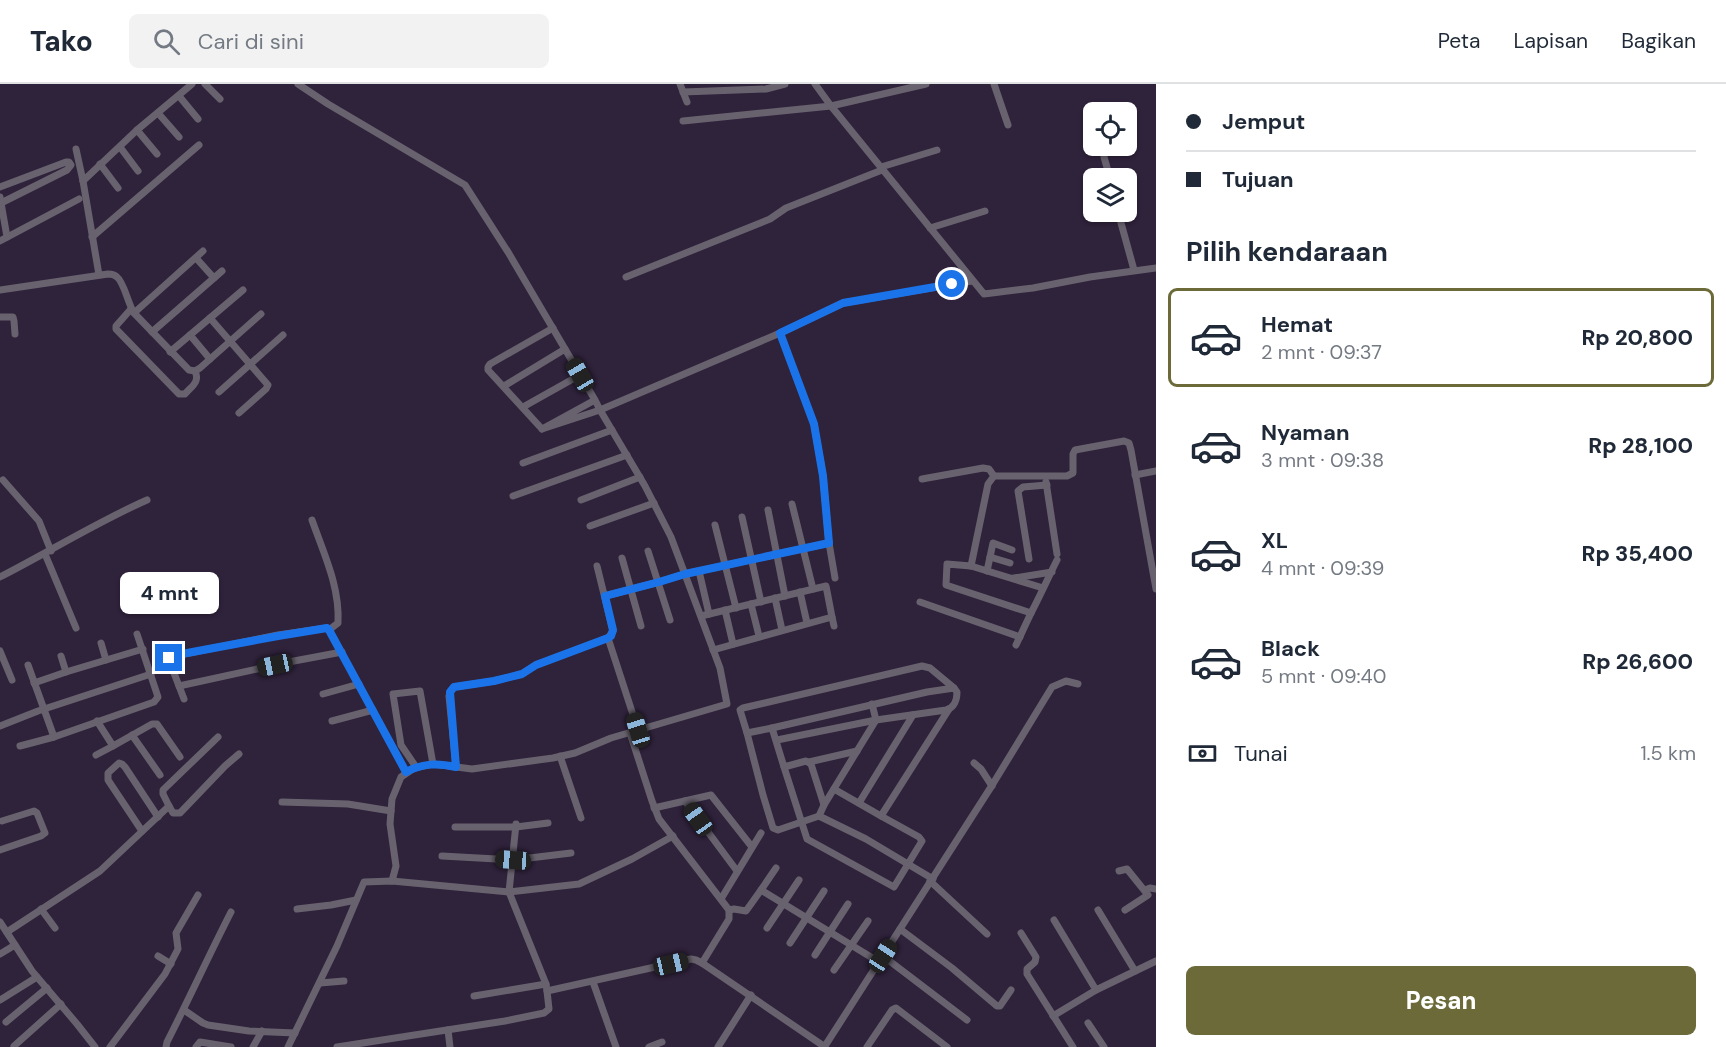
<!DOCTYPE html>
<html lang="id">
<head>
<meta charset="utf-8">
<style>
  body { margin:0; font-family:"DM Sans",sans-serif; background:#f2f2f3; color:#1f2937; height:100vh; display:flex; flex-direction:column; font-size:22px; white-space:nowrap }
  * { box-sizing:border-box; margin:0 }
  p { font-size:20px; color:#747a83 }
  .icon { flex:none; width:33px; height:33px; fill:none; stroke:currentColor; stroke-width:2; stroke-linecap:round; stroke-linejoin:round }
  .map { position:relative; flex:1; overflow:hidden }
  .side { display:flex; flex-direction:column; background:#fff; width:570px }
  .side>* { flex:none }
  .top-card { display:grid; align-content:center; height:132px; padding:0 30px; background:#fff }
  .fabs { position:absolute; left:1083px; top:18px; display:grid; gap:12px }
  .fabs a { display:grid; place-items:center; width:54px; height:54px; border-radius:9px; background:#fff; box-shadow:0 2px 4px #0004; font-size:30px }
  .end { position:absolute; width:27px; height:27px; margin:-14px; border:8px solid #1a73e8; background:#fff; box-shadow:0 0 0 3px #fff }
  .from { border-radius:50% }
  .bubble { position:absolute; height:42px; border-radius:9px; background:#fff; box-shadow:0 2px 4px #0004; font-size:20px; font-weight:800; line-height:42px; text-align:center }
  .car { position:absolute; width:18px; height:36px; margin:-18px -9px; border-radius:8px; box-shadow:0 0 4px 2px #0007; background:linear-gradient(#222 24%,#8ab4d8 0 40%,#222 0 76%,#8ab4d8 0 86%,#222 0) }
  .top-card b { display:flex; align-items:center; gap:21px; height:57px; font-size:22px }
  .top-card b+b { border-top:2px solid #e0e1e3 }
  .top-card i { width:15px; height:15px; background:#1f2937 }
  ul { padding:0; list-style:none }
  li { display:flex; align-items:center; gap:18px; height:99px; margin:0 12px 9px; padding:0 18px; border:3px solid transparent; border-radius:9px }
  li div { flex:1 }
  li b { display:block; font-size:22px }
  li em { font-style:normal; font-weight:800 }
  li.on { border-color:#6b6a38 }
  li>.icon { width:54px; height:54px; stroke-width:1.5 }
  h2 { padding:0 30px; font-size:27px; line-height:72px }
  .pay { display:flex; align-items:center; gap:15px; height:66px; padding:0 30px; font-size:22px }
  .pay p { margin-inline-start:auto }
  .primary-button { display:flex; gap:12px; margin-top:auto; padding:12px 30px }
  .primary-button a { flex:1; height:69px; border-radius:9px; background:#6b6a38; color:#fff; font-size:24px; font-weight:800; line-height:69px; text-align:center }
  header { display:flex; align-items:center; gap:36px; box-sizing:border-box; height:84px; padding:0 30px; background:#fff; border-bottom:2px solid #e0e1e3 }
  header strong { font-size:28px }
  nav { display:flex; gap:33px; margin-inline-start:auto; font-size:21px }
  .search { width:420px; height:54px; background:#f2f2f3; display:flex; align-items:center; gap:15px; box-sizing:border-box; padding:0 21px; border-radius:9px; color:#747a83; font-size:22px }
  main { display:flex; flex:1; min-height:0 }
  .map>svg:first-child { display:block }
</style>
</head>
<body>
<header>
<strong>Tako</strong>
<div class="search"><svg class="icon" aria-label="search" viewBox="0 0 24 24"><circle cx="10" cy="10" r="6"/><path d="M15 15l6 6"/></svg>Cari di sini</div>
<nav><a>Peta</a><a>Lapisan</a><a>Bagikan</a></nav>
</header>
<main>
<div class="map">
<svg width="1156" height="963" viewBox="0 0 1156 963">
  <rect width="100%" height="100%" fill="#2f223b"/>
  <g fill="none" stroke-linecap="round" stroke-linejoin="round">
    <g stroke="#68626e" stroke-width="7">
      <path d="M205 0 220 15"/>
      <path d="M298 0 328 20 465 101 508 168 595 316 600 326 542 345 595 316"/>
      <path d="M680 0 687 18"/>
      <path d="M815 0 831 22 984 210 1033 204 1090 193 1156 184"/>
      <path d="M994 0 1008 41"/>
      <path d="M683 8 766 5 785 0"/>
      <path d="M179 12 198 35"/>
      <path d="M158 29 179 53"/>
      <path d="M683 37 831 22 926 0"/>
      <path d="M137 46 157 70"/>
      <path d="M120 63 138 87"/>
      <path d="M1105 64 1104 73 1110 94"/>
      <path d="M76 65 83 97 99 191"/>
      <path d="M100 80 118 104"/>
      <path d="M881 83 937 66"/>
      <path d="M83 97 137 46 192 0"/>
      <path d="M0 103 66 78H69L71 81 67 86 1 119"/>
      <path d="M0 113 7 153"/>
      <path d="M1118 128 1134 186"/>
      <path d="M930 144 985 127"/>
      <path d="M92 153 199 61"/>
      <path d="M0 157 79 115"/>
      <path d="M196 174 214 194"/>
      <path d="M626 193 770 135 786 124 882 86"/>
      <path d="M0 206 108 190C111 190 115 191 117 193 124 198 128 220 134 229L189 286 195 287 200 284 261 230"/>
      <path d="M131 225 116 242V245L179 310H185C192 302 200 298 195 287"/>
      <path d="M134 229 203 167"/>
      <path d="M0 233H13L14 237 15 250"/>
      <path d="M210 234 268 301 266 305 239 329"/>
      <path d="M152 248 222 187"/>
      <path d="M780 249 814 340 823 392 829 459"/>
      <path d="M190 251 210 275"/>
      <path d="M170 268 243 206"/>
      <path d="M504 302 565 265"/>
      <path d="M219 308 283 251"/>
      <path d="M523 323 580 291"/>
      <path d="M542 345 488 286V283L490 280 553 244"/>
      <path d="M523 379 612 346"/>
      <path d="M1135 391 1156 387"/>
      <path d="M922 395 983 384 989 385 994 392"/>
      <path d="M3 396 39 437 51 467"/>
      <path d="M1046 398 1057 470"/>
      <path d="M513 412 627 371"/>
      <path d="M581 416 640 393"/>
      <path d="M792 420 813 505"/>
      <path d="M768 426 785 512"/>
      <path d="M742 433 761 518"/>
      <path d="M312 436C324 470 340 503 338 539L329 546"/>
      <path d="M715 441 736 524"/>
      <path d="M590 442 654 419"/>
      <path d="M648 467 670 536"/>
      <path d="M45 470 76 544"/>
      <path d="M990 473 1010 479"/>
      <path d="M622 474 641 542"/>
      <path d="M1029 475 1018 407 1023 403 1047 401"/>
      <path d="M597 482 613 547 608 554"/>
      <path d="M971 482 988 400 994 392H1067L1073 389V370L1075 366 1124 357 1129 359 1131 366 1156 505"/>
      <path d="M699 487 709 530"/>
      <path d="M987 487 993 459 1012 466"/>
      <path d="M0 493C49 468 97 438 147 416"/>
      <path d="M1014 494 1052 488"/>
      <path d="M1043 504 971 482 947 480 946 501 1031 529C1040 512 1048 494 1057 476"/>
      <path d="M800 508 807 539"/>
      <path d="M605 512 659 498 685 490 829 459 835 494"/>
      <path d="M775 514 782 546"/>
      <path d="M920 518 1020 553"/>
      <path d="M751 520 759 552"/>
      <path d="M725 526 733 560"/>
      <path d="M701 532 826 502 832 533 713 566"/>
      <path d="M832 533 834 542"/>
      <path d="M101 559 106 576"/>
      <path d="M1016 561 1031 529"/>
      <path d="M0 567 12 596"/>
      <path d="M61 572 66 588"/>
      <path d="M28 581 54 653"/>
      <path d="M34 599 66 588 143 565"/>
      <path d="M179 602 294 577 342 568"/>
      <path d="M323 610 359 600"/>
      <path d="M184 615 169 576 170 573 278 551 327 544 329 546 406 688"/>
      <path d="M97 637 113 662 152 640H157L180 673"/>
      <path d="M332 637 373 626"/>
      <path d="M0 642 38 627 151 590"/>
      <path d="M772 644 927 608 954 604 957 608C957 616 954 624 946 626L876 636 777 656"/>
      <path d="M630 649 652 717 659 735 729 826V835L702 879 825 963"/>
      <path d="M747 649 763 711 773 744 778 746 819 732"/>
      <path d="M132 651 160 691"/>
      <path d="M20 662 54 653 154 618 158 613 137 550"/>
      <path d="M96 671 113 662"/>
      <path d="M560 672 581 734"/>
      <path d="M809 678 857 667"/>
      <path d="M974 679 981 685 992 702"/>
      <path d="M416 683 401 661 393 610 420 607 433 680"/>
      <path d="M456 683 449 612 450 608 454 603 494 597 522 590 536 581 608 554 638 646"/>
      <path d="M784 683 807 755 894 803 922 757 919 753 881 732 949 625"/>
      <path d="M834 705 881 732"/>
      <path d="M685 717 737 787"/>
      <path d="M282 718 348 720 391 727"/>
      <path d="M859 719 913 631"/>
      <path d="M824 721 876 636 872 620"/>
      <path d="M169 722 163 710V706L218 653"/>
      <path d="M654 724 711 711 752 763"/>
      <path d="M516 740 509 808 546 900 547 907 691 875 696 876 702 879"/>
      <path d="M455 743H516L548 739"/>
      <path d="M142 747 108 696V689L119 679 122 680 125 683 158 733"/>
      <path d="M0 766 41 752 45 749 37 729 34 727 2 737"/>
      <path d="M442 772 513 776 571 769"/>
      <path d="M1119 787 1127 785 1148 811 1125 826"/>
      <path d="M933 795 866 755 819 732 824 721 811 680 806 677 784 683 772 644 747 649 740 626 743 624 922 582 930 584 954 604"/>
      <path d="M392 797 396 782 390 740 392 715 401 693 414 684 433 680 472 685 553 674 575 669 611 654 727 620 720 584 671 453 645 402 600 326 780 249 843 219 972 197"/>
      <path d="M930 797 987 850"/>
      <path d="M761 806 776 784"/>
      <path d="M1145 806 1150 804 1156 805"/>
      <path d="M721 815 761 749"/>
      <path d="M41 825 55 844"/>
      <path d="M297 825 331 821 356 816"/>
      <path d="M729 826 734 825 746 827 761 806 879 878"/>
      <path d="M1098 826 1135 887"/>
      <path d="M0 838 32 887 77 940 95 963"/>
      <path d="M767 844 799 796"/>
      <path d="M900 845 952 884 997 922H1000L1011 906"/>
      <path d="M7 848 100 787 169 722 173 729H180L225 682 239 670"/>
      <path d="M1021 849 1036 873 1035 878 1027 885V890L1073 963"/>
      <path d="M790 859 824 807"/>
      <path d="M0 870 15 861"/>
      <path d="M815 871 848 820"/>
      <path d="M158 872 171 880"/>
      <path d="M883 872 967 936"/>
      <path d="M834 886 868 837"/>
      <path d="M593 898 616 963"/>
      <path d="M320 899 344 897"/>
      <path d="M1096 906 1156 877"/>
      <path d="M474 912 546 900"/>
      <path d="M0 916 37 893"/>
      <path d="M184 926 203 939 208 941 249 947 295 949"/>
      <path d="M1053 932 1096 906 1054 836"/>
      <path d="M6 938 47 904"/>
      <path d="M1088 939 1104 963"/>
      <path d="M448 946 450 963"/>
      <path d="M14 962 61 920"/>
      <path d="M825 962 991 703 1052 603 1066 597 1078 600"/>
      <path d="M110 963 165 890 178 865 176 849 198 811"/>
      <path d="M166 963 167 958C189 915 209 871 231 828"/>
      <path d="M196 963 200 958 231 963"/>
      <path d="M253 963 262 947"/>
      <path d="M288 963 337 862 364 798 392 797 509 808 579 800 632 775 673 752"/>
      <path d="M337 963 505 937 544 929 549 925 547 907"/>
      <path d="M649 963 662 958"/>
      <path d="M718 963 751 911"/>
      <path d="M867 963 892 926 896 924 947 963"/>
    </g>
  </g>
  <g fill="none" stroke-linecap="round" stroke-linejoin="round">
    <path stroke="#1a73e8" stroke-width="8" d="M169 574 171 572 278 552 327 544 329 546 406 688C423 679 438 679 456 683L450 608 454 603 494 597 522 590 536 581 608 554 611 552 613 546 605 512 659 498 685 490 829 459 823 392 814 340 780 249 843 219 952 200"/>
  </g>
</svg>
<div class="fabs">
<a><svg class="icon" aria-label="locate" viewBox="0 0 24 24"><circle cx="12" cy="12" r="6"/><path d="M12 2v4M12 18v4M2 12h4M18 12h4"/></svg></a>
<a><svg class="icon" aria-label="layers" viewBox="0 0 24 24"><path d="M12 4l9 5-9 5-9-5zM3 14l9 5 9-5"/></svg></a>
</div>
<i class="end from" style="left:952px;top:200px"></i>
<i class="end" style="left:169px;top:574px"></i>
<div class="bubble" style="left:120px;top:488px;width:99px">4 mnt</div>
<i class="car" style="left:580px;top:291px;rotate:330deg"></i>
<i class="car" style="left:275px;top:581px;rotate:258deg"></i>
<i class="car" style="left:638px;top:646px;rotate:343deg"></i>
<i class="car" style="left:698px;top:735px;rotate:325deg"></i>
<i class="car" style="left:513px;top:776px;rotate:274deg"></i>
<i class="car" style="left:883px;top:872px;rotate:33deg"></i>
<i class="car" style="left:671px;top:880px;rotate:77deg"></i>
</div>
<section class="side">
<div class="top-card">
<b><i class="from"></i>Jemput</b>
<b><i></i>Tujuan</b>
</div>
<h2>Pilih kendaraan</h2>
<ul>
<li class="on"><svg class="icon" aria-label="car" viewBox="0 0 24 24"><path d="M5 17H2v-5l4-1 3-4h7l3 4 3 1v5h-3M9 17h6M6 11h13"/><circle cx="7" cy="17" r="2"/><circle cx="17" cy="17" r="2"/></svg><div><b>Hemat</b><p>2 mnt · 09:37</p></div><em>Rp 20,800</em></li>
<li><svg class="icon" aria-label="car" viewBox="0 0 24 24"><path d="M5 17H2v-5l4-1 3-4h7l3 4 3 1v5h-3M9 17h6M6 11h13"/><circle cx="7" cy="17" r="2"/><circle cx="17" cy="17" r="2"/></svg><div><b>Nyaman</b><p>3 mnt · 09:38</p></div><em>Rp 28,100</em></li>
<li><svg class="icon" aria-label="car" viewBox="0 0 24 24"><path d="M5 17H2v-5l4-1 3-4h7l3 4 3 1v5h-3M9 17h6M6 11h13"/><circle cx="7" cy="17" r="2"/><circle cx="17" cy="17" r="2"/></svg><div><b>XL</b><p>4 mnt · 09:39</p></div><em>Rp 35,400</em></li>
<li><svg class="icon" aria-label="car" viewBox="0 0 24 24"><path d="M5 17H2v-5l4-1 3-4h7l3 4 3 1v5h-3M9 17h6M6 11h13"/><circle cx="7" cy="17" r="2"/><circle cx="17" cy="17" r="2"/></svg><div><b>Black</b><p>5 mnt · 09:40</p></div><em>Rp 26,600</em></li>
</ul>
<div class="pay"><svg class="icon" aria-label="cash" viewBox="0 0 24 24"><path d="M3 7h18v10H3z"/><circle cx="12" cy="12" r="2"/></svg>Tunai<p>1.5 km</p></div>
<div class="primary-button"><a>Pesan</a></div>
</section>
</main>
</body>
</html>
